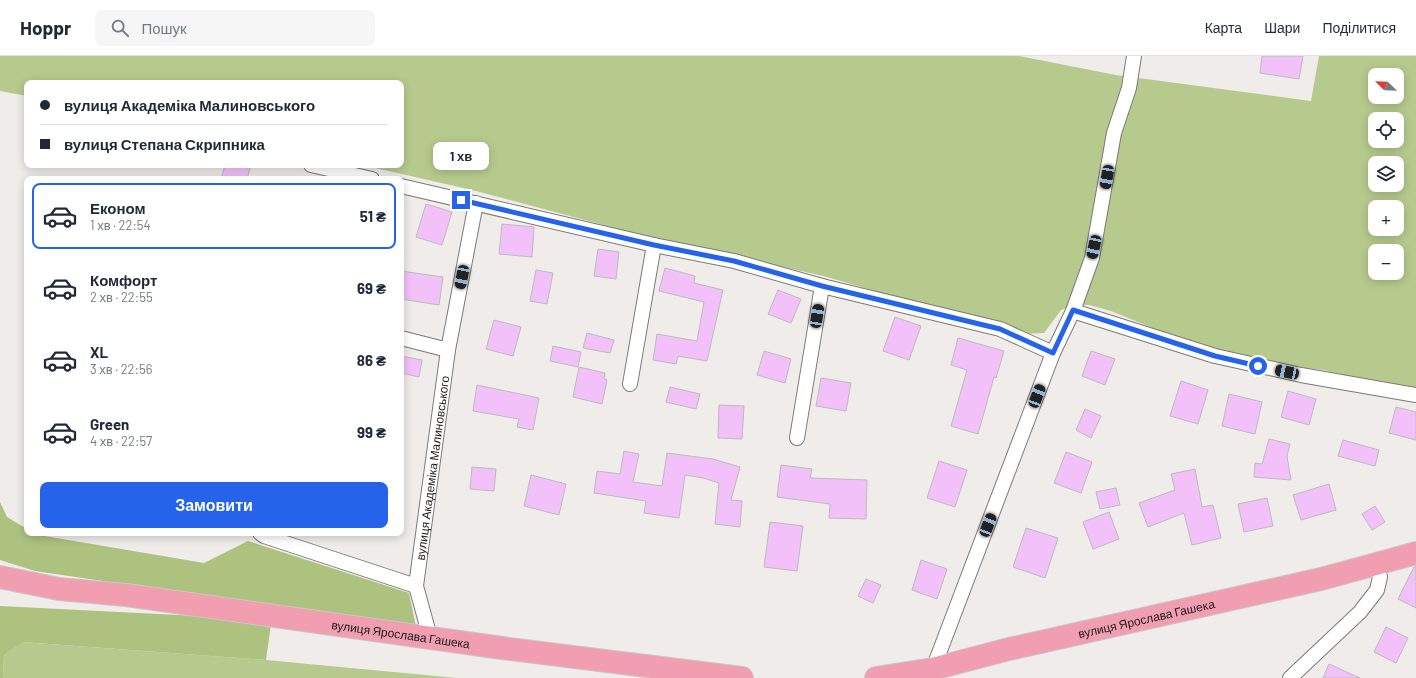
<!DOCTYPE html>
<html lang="uk">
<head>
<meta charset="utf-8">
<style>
  body { margin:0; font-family:Barlow,sans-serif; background:#f6f6f7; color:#1f2937; height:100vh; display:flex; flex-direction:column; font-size:15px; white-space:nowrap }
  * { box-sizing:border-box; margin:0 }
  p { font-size:13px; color:#747a83 }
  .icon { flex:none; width:22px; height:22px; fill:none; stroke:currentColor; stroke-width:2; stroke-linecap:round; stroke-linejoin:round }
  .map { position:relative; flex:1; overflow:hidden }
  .drawer { position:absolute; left:24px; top:120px; width:380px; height:360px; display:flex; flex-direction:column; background:#fff; border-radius:8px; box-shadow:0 2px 10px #0003 }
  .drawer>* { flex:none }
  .top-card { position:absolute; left:24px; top:24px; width:380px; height:88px; border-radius:8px; box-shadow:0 2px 10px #0003; display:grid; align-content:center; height:88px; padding:0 16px; background:#fff }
  .needle { width:26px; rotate:293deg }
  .controls { position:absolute; left:1368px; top:12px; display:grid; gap:8px }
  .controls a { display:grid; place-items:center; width:36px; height:36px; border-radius:8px; background:#fff; box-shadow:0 2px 10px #0003; font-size:20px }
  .end { position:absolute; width:18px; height:18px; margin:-9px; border:5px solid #2563eb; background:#fff; box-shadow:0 0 0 2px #fff }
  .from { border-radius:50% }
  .bubble { position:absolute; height:28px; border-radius:8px; background:#fff; box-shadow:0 2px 10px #0003; font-size:13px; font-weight:700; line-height:28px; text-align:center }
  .car { position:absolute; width:12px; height:24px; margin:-12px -6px; border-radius:5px; box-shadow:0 0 3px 1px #0007; background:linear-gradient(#222 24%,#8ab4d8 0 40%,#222 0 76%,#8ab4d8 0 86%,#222 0) }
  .top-card b { display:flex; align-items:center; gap:14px; height:38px; font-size:15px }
  .top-card b+b { border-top:1px solid #e0e1e3 }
  .top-card i { width:10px; height:10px; background:#1f2937 }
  ul { padding:7px 0 0; list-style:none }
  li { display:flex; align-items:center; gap:12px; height:66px; margin:0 8px 6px; padding:0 8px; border:2px solid transparent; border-radius:8px }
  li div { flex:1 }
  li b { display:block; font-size:15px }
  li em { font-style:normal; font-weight:700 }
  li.on { border-color:#2563eb }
  li>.icon { width:36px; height:36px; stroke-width:1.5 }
  .cta { display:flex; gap:8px; margin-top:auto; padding:8px 16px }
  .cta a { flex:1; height:46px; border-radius:8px; background:#2563eb; color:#fff; font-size:16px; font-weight:700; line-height:46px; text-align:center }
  header { display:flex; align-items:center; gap:24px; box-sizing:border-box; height:56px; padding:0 20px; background:#fff; border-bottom:1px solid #e0e1e3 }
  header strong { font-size:19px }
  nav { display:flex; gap:22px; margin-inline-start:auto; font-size:14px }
  .search { width:280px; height:36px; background:#f6f6f7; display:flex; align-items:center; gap:10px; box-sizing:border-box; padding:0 14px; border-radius:8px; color:#747a83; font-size:15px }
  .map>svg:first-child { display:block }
</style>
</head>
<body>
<header>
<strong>Hoppr</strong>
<div class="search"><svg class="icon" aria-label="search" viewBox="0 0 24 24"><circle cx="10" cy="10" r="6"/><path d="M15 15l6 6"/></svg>Пошук</div>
<nav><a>Карта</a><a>Шари</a><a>Поділитися</a></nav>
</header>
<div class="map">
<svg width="1416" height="622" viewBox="0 0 1416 622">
  <rect width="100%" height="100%" fill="#efecea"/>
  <g fill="#b6ca8d" fill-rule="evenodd">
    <path d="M0 0H1019L1116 19 1311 45 1319 0H1416V335L1323 314 1258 306 1177 282 1111 255 1089 249H1074L1061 254 1044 277 1022 278 827 221 626 175 472 134 362 109H401V27H27V40L0 35ZM1375 19H1397V41H1375ZM1375 63H1397V85H1375ZM1375 107H1397V129H1375ZM1375 151H1397V173H1375ZM1375 195H1397V217H1375Z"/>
    <path d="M21 586 266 604 457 622H3L4 599Z"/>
  </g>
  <g fill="#acc27e">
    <path d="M0 446 7 461 27 473V477L204 507 248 485 409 537 416 571 35 515 0 504Z"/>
    <path d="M0 550 198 560 271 568 266 604 22 586 4 599 3 622H0Z"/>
  </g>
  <g fill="#f2c1fa" stroke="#bdbabd">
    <path d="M1262 0H1303L1299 23 1260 17Z"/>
    <path d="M225 109H251L247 123H221Z"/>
    <path d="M426 148 452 156 442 189 416 181Z"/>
    <path d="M502 168 534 171 532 201 499 198Z"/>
    <path d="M598 193 619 196 616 223 594 220Z"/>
    <path d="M665 212 695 220 694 227 723 234 707 305 678 300 676 308 653 304 657 278 697 285 704 246 659 235Z"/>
    <path d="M536 214 553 217 547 248 530 245Z"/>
    <path d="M401 215 443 221 439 249 401 243Z"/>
    <path d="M778 234 801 243 791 267 768 258Z"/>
    <path d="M895 261 921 270 909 304 883 295Z"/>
    <path d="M494 264 521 271 513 300 486 293Z"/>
    <path d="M587 277 614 284 610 297 583 292Z"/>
    <path d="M958 282 1004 295 996 322 994 321 978 378 951 370 967 314 951 309Z"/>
    <path d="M553 290 581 296 578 311 550 305Z"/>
    <path d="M764 295 791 303 785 327 757 319Z"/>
    <path d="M1091 295 1115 303 1105 329 1082 320Z"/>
    <path d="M401 300 422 304 419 321 401 317Z"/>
    <path d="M579 311 605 317 604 323 607 324 602 348 573 341Z"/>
    <path d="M821 322 851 327 846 355 816 350Z"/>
    <path d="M1181 325 1208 334 1198 368 1170 360Z"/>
    <path d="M477 329 539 342 533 374 517 371 519 363 473 355Z"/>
    <path d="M670 331 700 338 696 353 666 346Z"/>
    <path d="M1288 335 1316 343 1309 369 1281 361Z"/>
    <path d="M1229 338 1262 346 1255 378 1222 370Z"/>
    <path d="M719 349 744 350 742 383 718 382Z"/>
    <path d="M1396 351 1416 356V384L1389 377Z"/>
    <path d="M1085 353 1101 360 1091 382 1076 374Z"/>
    <path d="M1269 383 1290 388 1287 400 1291 424 1254 421 1255 407 1262 408Z"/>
    <path d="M1343 384 1379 394 1375 410 1338 400Z"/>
    <path d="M624 395 639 398 633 426 662 430 667 397 713 403 740 411 731 444 742 445 740 471 715 468 719 427 703 422 685 419 679 462 644 457 646 445 594 437 597 415 620 418Z"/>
    <path d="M1066 396 1092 406 1081 437 1054 427Z"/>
    <path d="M939 405 967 414 955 451 927 442Z"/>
    <path d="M781 409 812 413 810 422 867 424 866 463 829 462 830 448 777 441Z"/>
    <path d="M472 411 496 413 494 435 470 433Z"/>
    <path d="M1195 413 1202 451 1213 449 1221 482 1192 489 1184 457 1148 471 1139 447 1175 434 1171 418Z"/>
    <path d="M531 419 566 428 559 459 524 450Z"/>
    <path d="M1329 428 1336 454 1301 464 1293 439Z"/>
    <path d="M1116 432 1120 449 1100 453 1096 436Z"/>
    <path d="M1267 442 1273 470 1244 476 1238 448Z"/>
    <path d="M1375 450 1385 466 1372 474 1362 458Z"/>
    <path d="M1109 456 1119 483 1093 493 1083 466Z"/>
    <path d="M770 466 803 470 797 515 764 511Z"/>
    <path d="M1026 472 1058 482 1045 522 1013 511Z"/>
    <path d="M921 504 947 513 937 543 912 534Z"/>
    <path d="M1416 510V552L1398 543 1414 511Z"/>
    <path d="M866 523 881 529 873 547 858 540Z"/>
    <path d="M1386 571 1408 582 1396 607 1374 596Z"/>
    <path d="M1329 608 1360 622H1323Z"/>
  </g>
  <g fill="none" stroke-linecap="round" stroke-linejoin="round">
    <defs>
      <g id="minor">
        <path d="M311 109 372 123"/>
        <path d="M401 130 654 189 734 205 822 230 1000 273 1053 297"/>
        <path d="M1073 255 1092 202 1114 77 1129 32 1134 0"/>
        <path d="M401 282 448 294"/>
        <path d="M630 328 654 189"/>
        <path d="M797 382 822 230"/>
        <path d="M260 477 264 480 416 530"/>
        <path id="s1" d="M430 581 416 530 448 294 476 147"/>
        <path d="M933 613 1053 297 1073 255 1215 300 1301 319 1416 339"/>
        <path d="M1290 622 1360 556 1377 534 1380 521 1376 508"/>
      </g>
      <g id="primary">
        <path id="s2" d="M0 521 59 533 126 539 502 592 742 622"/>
        <path id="s3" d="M876 622 933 613 1009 593 1321 523 1416 497"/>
      </g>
    </defs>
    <use href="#minor" stroke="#7c7977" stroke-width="16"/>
    <use href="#primary" stroke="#c9c8c8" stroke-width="24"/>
    <use href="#minor" stroke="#fff" stroke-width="14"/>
    <use href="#primary" stroke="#f09eb0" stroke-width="22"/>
  </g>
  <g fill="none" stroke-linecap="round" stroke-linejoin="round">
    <path stroke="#2563eb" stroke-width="5" d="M461 144 654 189 734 205 822 230 1000 273 1053 297 1073 254 1215 300 1258 310"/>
  </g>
  <g text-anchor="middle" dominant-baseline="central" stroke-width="3" stroke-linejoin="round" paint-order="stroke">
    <g font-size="12" fill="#1c1b1a" stroke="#efecea">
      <text stroke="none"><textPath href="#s1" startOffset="172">вулиця Академіка Малиновського</textPath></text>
      <text stroke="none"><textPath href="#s3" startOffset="277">вулиця Ярослава Гашека</textPath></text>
      <text stroke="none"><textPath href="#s2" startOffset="405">вулиця Ярослава Гашека</textPath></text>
    </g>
  </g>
</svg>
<div class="controls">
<a><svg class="needle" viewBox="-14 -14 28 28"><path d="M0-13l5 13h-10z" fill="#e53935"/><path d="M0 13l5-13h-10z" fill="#747a83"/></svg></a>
<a><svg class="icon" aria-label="locate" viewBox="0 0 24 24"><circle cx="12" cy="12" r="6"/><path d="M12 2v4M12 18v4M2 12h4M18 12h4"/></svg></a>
<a><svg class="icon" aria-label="layers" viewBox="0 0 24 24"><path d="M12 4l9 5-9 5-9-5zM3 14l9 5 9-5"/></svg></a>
<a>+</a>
<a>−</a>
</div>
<i class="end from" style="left:1258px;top:310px"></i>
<i class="end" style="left:461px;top:144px"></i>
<div class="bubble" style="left:433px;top:86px;width:56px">1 хв</div>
<i class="car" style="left:1107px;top:121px;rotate:190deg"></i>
<i class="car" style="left:1094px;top:191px;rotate:192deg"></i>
<i class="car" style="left:462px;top:221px;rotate:191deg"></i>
<i class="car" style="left:817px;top:260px;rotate:9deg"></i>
<i class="car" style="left:1287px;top:316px;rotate:282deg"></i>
<i class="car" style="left:1037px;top:340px;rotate:21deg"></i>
<i class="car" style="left:988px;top:469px;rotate:21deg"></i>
<div class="top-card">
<b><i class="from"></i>вулиця Академіка Малиновського</b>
<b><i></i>вулиця Степана Скрипника</b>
</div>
<section class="drawer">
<ul>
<li class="on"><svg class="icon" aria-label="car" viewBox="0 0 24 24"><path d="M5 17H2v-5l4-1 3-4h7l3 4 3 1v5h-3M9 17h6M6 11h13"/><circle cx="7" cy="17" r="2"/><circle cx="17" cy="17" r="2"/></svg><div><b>Економ</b><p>1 хв · 22:54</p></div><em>51 ₴</em></li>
<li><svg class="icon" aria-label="car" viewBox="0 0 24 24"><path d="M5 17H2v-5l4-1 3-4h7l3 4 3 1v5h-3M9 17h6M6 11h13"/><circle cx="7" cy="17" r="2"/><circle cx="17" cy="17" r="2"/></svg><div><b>Комфорт</b><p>2 хв · 22:55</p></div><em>69 ₴</em></li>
<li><svg class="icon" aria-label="car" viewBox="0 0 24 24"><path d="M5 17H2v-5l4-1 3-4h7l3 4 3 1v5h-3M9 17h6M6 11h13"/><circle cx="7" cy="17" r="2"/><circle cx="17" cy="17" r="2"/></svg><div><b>XL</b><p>3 хв · 22:56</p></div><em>86 ₴</em></li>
<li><svg class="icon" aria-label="car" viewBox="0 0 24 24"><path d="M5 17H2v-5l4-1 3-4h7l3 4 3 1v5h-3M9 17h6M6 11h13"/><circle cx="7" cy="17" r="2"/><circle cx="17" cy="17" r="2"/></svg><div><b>Green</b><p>4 хв · 22:57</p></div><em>99 ₴</em></li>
</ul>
<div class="cta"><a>Замовити</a></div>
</section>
</div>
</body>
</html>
